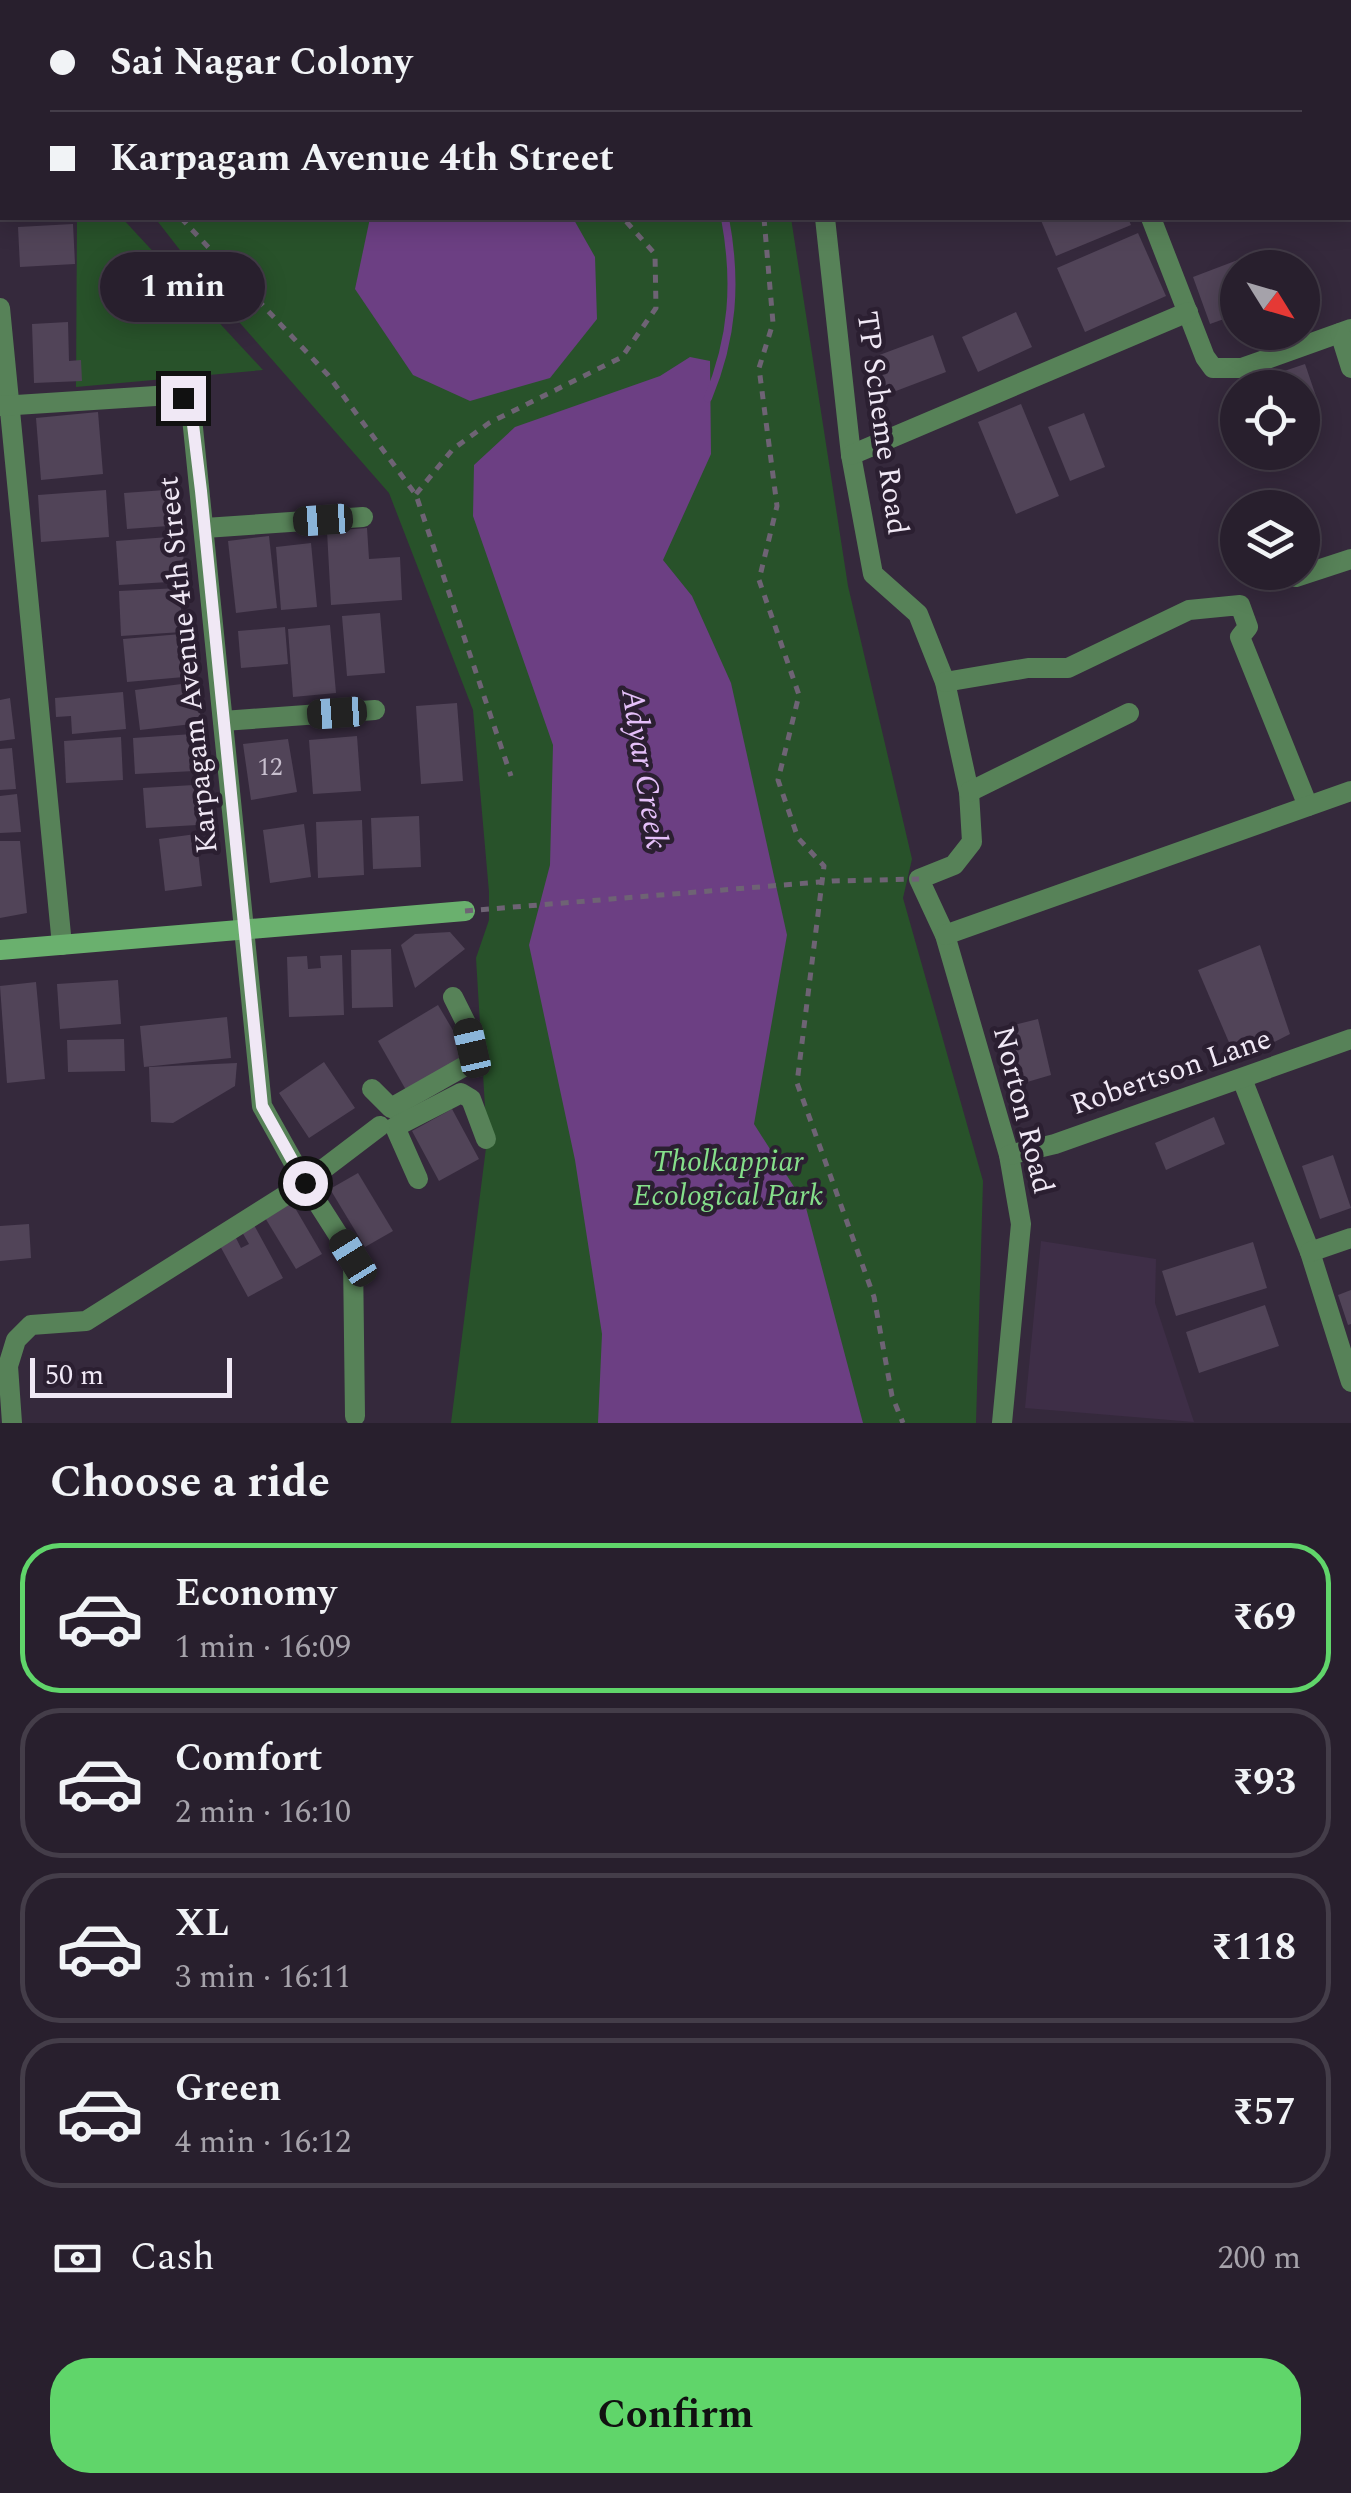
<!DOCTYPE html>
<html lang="en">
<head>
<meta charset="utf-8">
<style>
  body { margin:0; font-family:Spectral,serif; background:#302735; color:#f1f3f6; height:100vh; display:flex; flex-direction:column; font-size:38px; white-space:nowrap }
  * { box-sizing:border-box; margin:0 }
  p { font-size:32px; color:#a5a2aa }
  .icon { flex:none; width:55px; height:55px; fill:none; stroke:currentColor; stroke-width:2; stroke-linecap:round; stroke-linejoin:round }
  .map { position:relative; height:1423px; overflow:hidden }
  .sheet { display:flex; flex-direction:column; background:#281f2d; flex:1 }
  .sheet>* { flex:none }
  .hud { position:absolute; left:0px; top:0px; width:1352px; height:220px; box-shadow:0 5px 25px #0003,0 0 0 2px #443d49; display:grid; align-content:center; height:220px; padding:0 50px; background:#281f2d }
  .needle { width:65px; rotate:127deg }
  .tools { position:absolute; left:1220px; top:250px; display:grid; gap:20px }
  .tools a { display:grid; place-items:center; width:100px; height:100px; border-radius:50%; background:#281f2d; box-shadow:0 5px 25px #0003,0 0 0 2px #443d49; font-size:50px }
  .scale { position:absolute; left:30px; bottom:25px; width:202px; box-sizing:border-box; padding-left:10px; border:5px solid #f0e8f5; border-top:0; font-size:28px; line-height:35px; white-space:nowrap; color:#f0e8f5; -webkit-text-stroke:8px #2b1f31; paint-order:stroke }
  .end { position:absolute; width:45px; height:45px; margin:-22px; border:12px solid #f0e8f5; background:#111; box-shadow:0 0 0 5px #111 }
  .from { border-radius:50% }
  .bubble { position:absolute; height:70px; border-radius:35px; background:#281f2d; box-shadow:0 5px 25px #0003,0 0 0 2px #443d49; font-size:32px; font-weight:700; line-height:70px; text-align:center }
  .car { position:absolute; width:30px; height:60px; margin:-30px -15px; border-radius:12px; box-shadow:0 0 8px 2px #0007; background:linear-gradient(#222 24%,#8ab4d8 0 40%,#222 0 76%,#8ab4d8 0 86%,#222 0) }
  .hud b { display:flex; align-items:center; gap:35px; height:95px; font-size:38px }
  .hud b+b { border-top:2px solid #443d49 }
  .hud i { width:25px; height:25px; background:#f1f3f6 }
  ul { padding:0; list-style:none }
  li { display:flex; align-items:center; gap:30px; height:150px; margin:0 20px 15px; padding:0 30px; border:5px solid #443d49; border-radius:40px }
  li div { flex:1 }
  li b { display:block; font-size:38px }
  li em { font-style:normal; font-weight:700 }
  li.active { border-color:#60d56a }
  li>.icon { width:90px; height:90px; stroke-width:1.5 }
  h2 { padding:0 50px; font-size:45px; line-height:120px }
  .pay { display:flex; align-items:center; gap:25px; height:110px; padding:0 50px; font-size:38px }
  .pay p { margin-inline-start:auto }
  .action { display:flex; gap:20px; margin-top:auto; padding:20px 50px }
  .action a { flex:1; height:115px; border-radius:40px; background:#60d56a; color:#111; font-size:40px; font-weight:700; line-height:115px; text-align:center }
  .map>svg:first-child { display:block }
</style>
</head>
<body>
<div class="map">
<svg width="1351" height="1423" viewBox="0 0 1351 1423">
  <rect width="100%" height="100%" fill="#35293c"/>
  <path fill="#3e2e47" d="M1041 1241 1156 1259 1155 1303 1194 1422 1025 1408Z"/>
  <g fill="#28522a">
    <path d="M0 0H763L764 2H2V107Z"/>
    <path d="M77 218H122L263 370 76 387Z"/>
    <path d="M155 218H791L848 586 912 859 903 898 983 1181 976 1423H451L487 1140 476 958 489 920V892L473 710 389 493 211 290Z"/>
  </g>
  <g fill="#6c3f83">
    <path d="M122 0H506L507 2H120Z"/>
    <path d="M370 218H573L595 257 597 319 550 378 470 401 413 375 355 289Z"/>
    <path d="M690 357 710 361 711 454 663 560 692 596 731 683 787 935 754 1124 805 1204 863 1423H598L602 1334 575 1160 529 945 550 865 553 745 473 516 474 465 515 427 660 376Z"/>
  </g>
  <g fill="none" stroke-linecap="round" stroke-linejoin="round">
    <g stroke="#6c3f83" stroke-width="8">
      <path d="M667 0 668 2"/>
      <path d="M708 398C733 338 737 282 725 218"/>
    </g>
  </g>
  <g fill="#514458">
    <path d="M1040 218H1128L1131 225 1056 256Z"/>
    <path d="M73 224 75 264 20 267 18 227Z"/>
    <path d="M1138 233 1166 296 1085 332 1057 268Z"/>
    <path d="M1264 250 1270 268H1238V314L1210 324 1193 277Z"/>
    <path d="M1016 312 1032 347 978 372 962 337Z"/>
    <path d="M68 322 69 361 81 360 82 381 34 383 32 324Z"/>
    <path d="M933 335 946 372 888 394 874 357Z"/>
    <path d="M1305 364 1319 405 1302 411V388H1273L1269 376Z"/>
    <path d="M1021 404 1059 496 1016 514 978 422Z"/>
    <path d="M98 412 103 474 41 480 36 418Z"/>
    <path d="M1084 413 1105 467 1070 481 1048 427Z"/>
    <path d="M179 489 182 525 127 529 124 493Z"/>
    <path d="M106 490 109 537 41 542 38 495Z"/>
    <path d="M367 528 369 559 400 557 402 600 331 605 327 531Z"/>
    <path d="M182 536 185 581 119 585 116 541Z"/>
    <path d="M269 536 277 608 236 613 228 541Z"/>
    <path d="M311 543 317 607 281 610 276 547Z"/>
    <path d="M180 588 182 632 121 636 119 591Z"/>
    <path d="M380 613 385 673 347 676 342 616Z"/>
    <path d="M330 625 336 693 293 697 288 629Z"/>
    <path d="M285 627 288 664 241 668 238 631Z"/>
    <path d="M181 634 184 677 127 682 123 639Z"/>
    <path d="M197 682 201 723 140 730 135 690Z"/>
    <path d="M123 692 126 729 72 734 71 716 56 717 55 698Z"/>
    <path d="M10 698 15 739 0 741V700Z"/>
    <path d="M457 703 463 781 421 784 416 706Z"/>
    <path d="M193 734 195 771 135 774 133 738Z"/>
    <path d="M357 736 361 791 313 794 309 740Z"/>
    <path d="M121 737 123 780 66 783 64 741Z"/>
    <path d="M288 739 297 792 251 800 243 744Z"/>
    <path d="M12 748 16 789 0 790V749Z"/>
    <path d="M194 785 197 825 146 828 143 788Z"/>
    <path d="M17 794 21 832 0 833V796Z"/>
    <path d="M419 816 421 867 373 869 371 818Z"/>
    <path d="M362 820 364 875 318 878 316 822Z"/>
    <path d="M304 824 311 877 270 883 263 830Z"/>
    <path d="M196 834 202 886 165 891 159 839Z"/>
    <path d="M0 841H20L27 913 0 918Z"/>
    <path d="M450 932 465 949 415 988 401 945 415 934Z"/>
    <path d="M1260 945 1290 1034 1237 1061 1198 970Z"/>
    <path d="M391 949 393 1007 352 1008 351 950Z"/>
    <path d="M342 955 344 1015 289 1017 287 957 307 956 308 969 321 968 320 956Z"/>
    <path d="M118 980 121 1024 60 1029 57 984Z"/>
    <path d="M36 982 45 1079 7 1083 0 986Z"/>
    <path d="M438 1005 467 1054 406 1090 378 1041Z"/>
    <path d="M227 1017 231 1058 144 1067 140 1026Z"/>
    <path d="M1038 1019 1051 1075 1010 1087 1002 1028Z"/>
    <path d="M124 1039 125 1071 68 1072 67 1040Z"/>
    <path d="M324 1062 355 1108 309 1138 279 1093Z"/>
    <path d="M237 1063 235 1086 173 1123 151 1122 149 1067Z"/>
    <path d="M452 1109 479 1159 439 1181 412 1131Z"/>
    <path d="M1214 1117 1225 1144 1166 1170 1155 1143Z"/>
    <path d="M1333 1155 1351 1208 1320 1219 1302 1166Z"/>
    <path d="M358 1173 393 1231 365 1247 330 1189Z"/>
    <path d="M291 1201 322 1254 296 1269 264 1216Z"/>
    <path d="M29 1224 31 1258 0 1261V1226Z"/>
    <path d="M254 1225 283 1278 248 1297 219 1244 235 1236 241 1248 249 1244 242 1232Z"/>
    <path d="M1253 1242 1267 1288 1176 1316 1162 1271Z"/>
    <path d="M1351 1290V1324L1348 1325 1338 1295Z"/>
    <path d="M1265 1305 1279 1346 1199 1373 1186 1332Z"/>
  </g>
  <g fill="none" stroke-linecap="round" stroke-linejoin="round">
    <g stroke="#6e6374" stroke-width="5" stroke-dasharray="8 8" stroke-linecap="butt">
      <path d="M560 0 562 2"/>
      <path d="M708 0V2"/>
      <path d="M0 54 2 55"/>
      <path d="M181 218 328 375 416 495 511 776"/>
      <path d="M764 218 773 323 759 368 777 506 759 580 799 695 778 780 798 838 824 866 797 1083 874 1297 892 1396 903 1423"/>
      <path d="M416 494 453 449 489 423 622 357 656 308 655 254 623 218"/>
    </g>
    <g stroke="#578258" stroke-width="20">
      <path d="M801 0V2"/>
      <path d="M1068 0 1069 2"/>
      <path d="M1350 125H1351"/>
      <path d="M825 218 851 455 873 574 918 614 945 682 969 792 972 842 954 865 919 879 945 935 1009 1155 1021 1224 1002 1423"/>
      <path d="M1151 218 1205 357 1213 368H1242L1351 329"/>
      <path d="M0 308 62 945"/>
      <path d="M1340 333 1351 368"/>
      <path d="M0 406 171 395 183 398 191 408 262 1106 305 1183 86 1321 31 1325 16 1340 8 1366 12 1423"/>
      <path d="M851 455 1188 312"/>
      <path d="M205 528 363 517"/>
      <path d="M1296 577 1351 559"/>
      <path d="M945 682 1028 668H1068L1189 610 1240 605 1248 627 1240 637 1308 806"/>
      <path d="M223 721 375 710"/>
      <path d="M969 792 1129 713"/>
      <path d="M945 935 1351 791"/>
      <path d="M1242 1079 1310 1252 1351 1382"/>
      <path d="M372 1089 391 1108 472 1062 468 1027 453 997"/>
      <path d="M1009 1155 1055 1144 1351 1039"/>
      <path d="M418 1179 395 1127 461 1093 471 1099 486 1139"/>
      <path d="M1310 1252 1351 1238"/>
      <path d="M355 1416 353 1258 305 1183 380 1126"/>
    </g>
    <path stroke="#6ab06e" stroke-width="20" d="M0 950 465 911"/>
    <path stroke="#6e6374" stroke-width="5" stroke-dasharray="8 8" stroke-linecap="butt" d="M465 911 832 881 919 879"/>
  </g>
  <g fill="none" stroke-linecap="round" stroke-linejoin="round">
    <path stroke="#f0e8f5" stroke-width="12" d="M183 398 191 408 201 491 262 1106 305 1183"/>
  </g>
  <g text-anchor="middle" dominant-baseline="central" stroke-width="9" stroke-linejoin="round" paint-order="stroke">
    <g font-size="25" fill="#c8bfce">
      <text x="270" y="768">12</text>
    </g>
    <g font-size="30" fill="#f0e8f5" stroke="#2b1f31">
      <text transform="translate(882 423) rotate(82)">TP Scheme Road</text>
      <text transform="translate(188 665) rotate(-96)">Karpagam Avenue 4th Street</text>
      <text transform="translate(1171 1072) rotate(-19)">Robertson Lane</text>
      <text transform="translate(1023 1110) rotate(76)">Norton Road</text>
    </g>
    <g font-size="30" font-style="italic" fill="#85df8a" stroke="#2b1f31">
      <text x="728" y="1162">Tholkappiar<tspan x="728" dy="34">Ecological Park</tspan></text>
    </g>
    <g font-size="32" font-style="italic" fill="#e5c0f9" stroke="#2b1f31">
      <text transform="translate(644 769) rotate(81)">Adyar Creek</text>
    </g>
  </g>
</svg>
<div class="tools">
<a><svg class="needle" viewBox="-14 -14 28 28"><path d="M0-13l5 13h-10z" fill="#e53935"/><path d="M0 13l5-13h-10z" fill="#a5a2aa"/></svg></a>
<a><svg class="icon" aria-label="locate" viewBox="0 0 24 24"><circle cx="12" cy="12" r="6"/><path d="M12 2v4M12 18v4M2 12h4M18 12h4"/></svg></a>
<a><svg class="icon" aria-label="layers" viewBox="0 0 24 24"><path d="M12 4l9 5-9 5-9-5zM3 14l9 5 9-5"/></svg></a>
</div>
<div class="scale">50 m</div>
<i class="end from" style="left:305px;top:1183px"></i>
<i class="end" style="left:183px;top:398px"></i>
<div class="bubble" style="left:100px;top:252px;width:165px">1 min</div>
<i class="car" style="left:323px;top:520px;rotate:266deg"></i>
<i class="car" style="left:337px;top:713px;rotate:266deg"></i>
<i class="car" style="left:472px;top:1048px;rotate:347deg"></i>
<i class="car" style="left:353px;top:1258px;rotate:328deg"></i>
<div class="hud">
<b><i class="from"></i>Sai Nagar Colony</b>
<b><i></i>Karpagam Avenue 4th Street</b>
</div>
</div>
<section class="sheet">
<h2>Choose a ride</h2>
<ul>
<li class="active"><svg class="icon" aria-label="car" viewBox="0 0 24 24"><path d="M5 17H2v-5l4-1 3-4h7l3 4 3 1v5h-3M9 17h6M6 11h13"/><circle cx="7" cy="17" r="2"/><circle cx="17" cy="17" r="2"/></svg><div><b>Economy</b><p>1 min · 16:09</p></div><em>₹69</em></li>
<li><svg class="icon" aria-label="car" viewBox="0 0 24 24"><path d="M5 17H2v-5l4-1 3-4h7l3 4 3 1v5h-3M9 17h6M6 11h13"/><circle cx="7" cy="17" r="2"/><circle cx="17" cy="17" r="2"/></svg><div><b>Comfort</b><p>2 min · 16:10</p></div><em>₹93</em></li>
<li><svg class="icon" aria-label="car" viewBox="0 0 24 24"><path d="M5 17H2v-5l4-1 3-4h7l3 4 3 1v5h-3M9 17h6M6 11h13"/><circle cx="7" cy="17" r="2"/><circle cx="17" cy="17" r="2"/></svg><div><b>XL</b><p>3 min · 16:11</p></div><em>₹118</em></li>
<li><svg class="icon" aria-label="car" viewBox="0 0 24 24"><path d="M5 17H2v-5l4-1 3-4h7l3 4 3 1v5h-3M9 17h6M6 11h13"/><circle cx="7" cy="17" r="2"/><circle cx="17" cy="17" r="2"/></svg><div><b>Green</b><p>4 min · 16:12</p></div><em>₹57</em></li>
</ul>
<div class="pay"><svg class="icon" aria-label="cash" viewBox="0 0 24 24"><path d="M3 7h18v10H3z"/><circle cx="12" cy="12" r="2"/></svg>Cash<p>200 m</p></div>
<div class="action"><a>Confirm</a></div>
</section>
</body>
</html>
